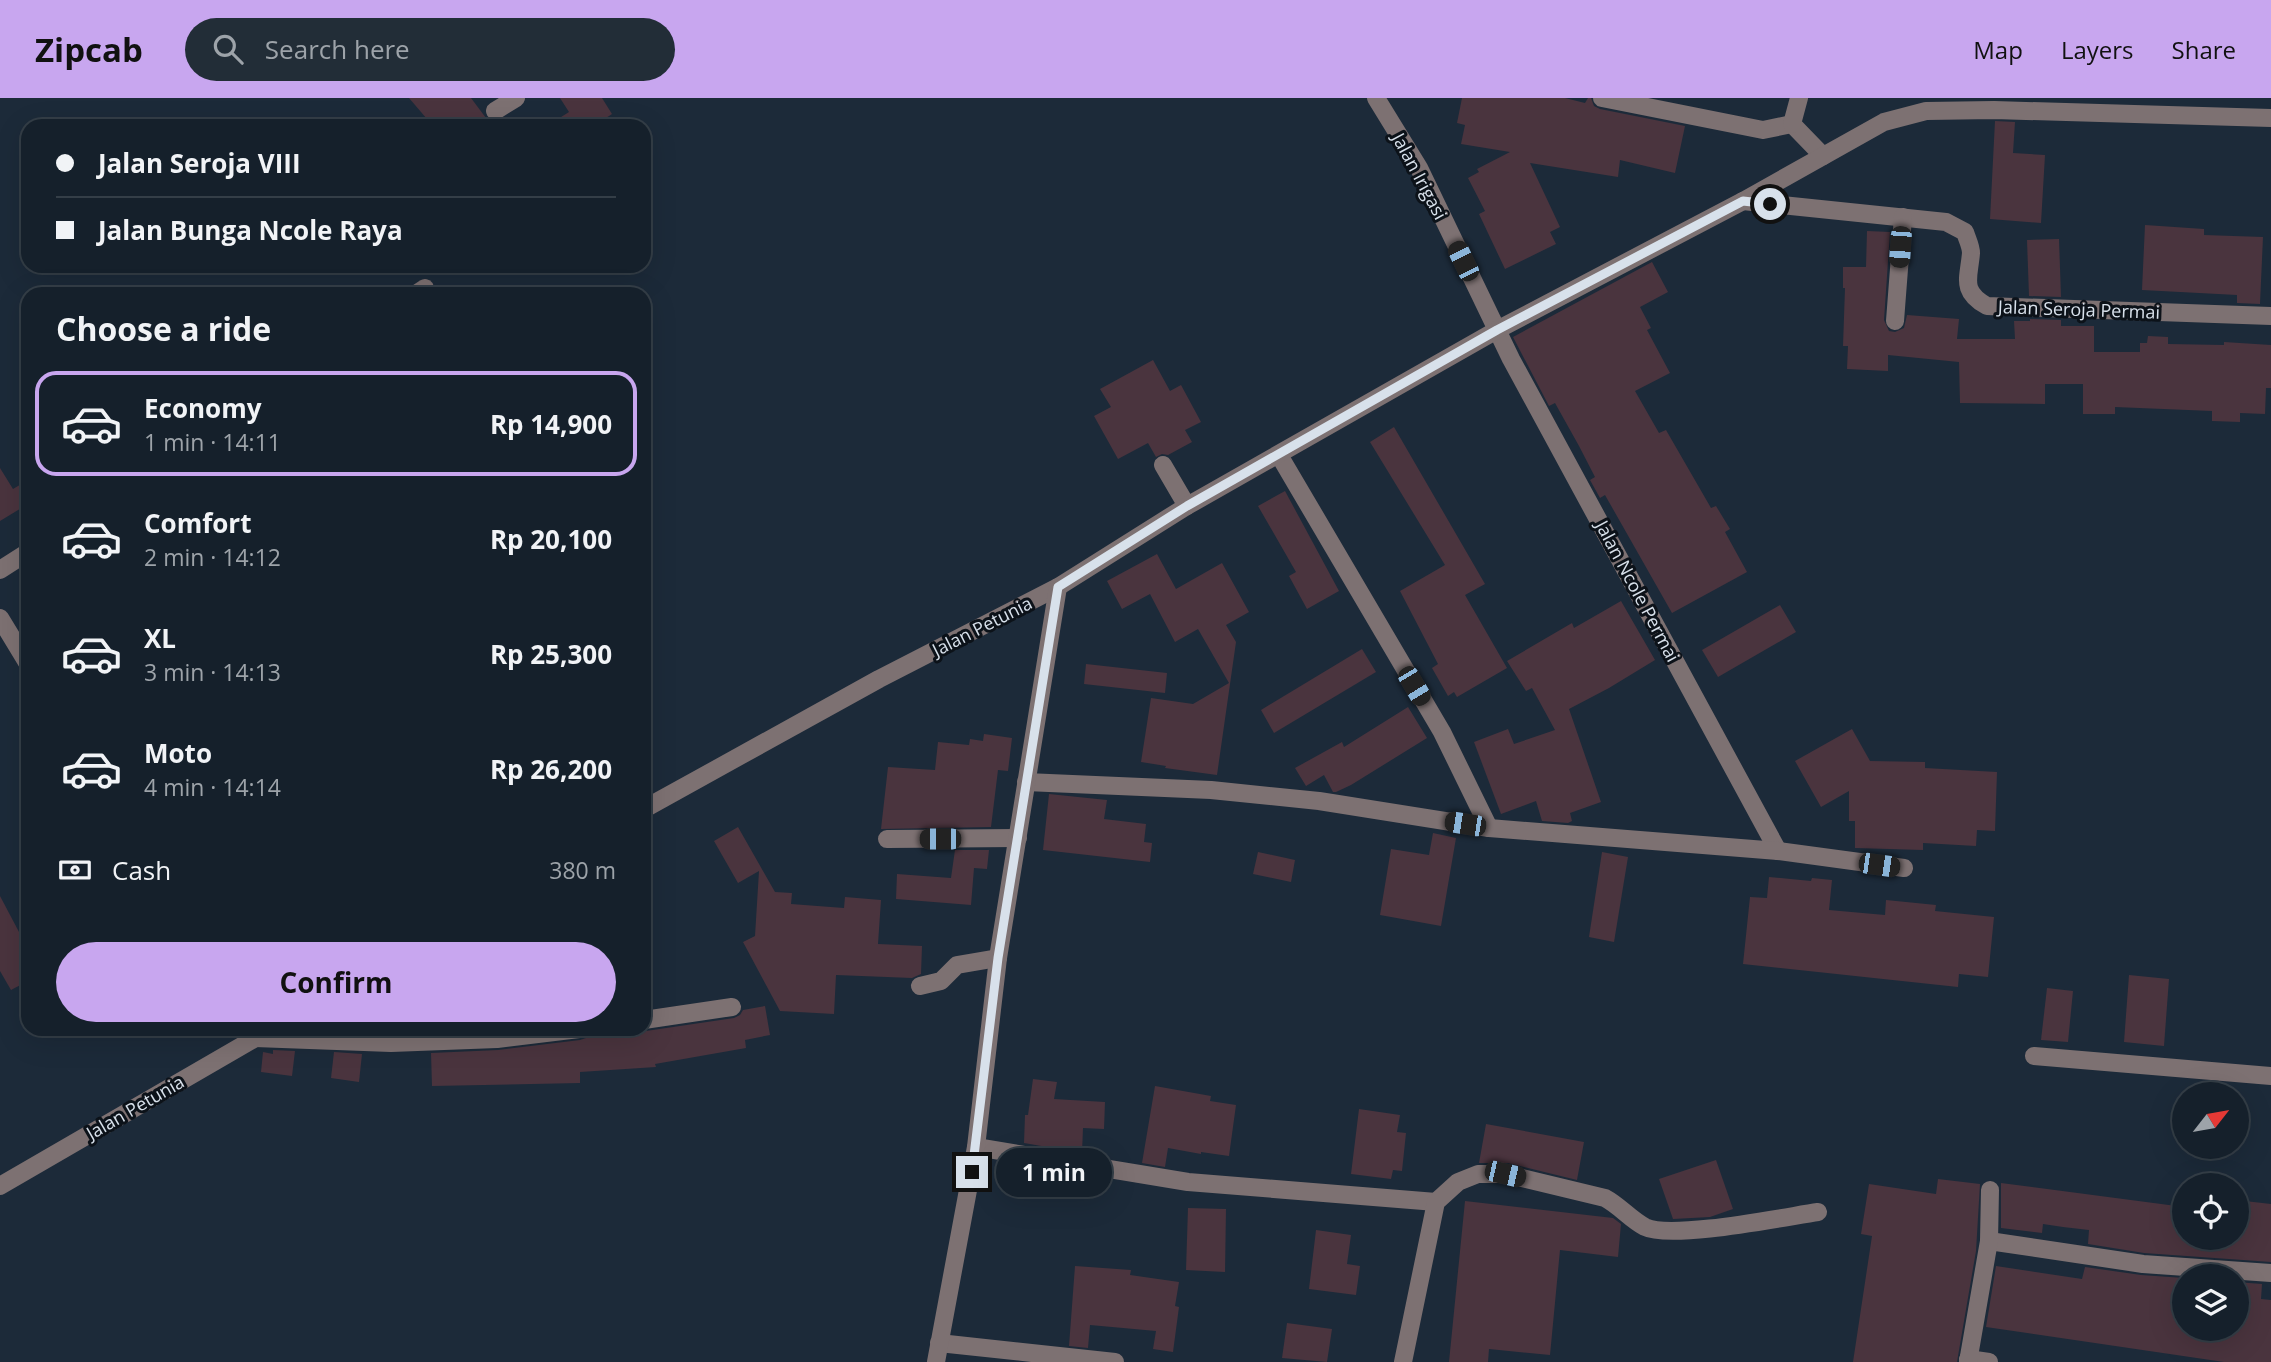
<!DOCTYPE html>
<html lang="en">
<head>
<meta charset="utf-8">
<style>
  body { margin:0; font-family:"Open Sans",sans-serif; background:#222d37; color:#f1f3f6; height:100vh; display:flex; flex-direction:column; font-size:26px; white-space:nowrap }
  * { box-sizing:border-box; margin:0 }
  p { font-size:23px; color:#9da3a9 }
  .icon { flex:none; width:38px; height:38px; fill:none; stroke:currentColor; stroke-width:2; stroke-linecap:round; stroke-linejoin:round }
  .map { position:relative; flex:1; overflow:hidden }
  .panel { position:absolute; left:21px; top:189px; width:630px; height:749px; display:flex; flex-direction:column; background:#15202b; border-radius:21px; box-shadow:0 7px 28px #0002,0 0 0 2px #343e47 }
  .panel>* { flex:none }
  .hud { position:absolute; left:21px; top:21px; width:630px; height:154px; border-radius:21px; box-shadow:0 7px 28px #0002,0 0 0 2px #343e47; display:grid; align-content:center; height:154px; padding:0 35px; background:#15202b }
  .needle { width:46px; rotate:59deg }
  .tools { position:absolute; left:2172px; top:984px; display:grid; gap:14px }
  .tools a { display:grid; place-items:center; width:77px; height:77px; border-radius:50%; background:#15202b; box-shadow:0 7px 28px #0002,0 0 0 2px #343e47; font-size:35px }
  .end { position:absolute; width:32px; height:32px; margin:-16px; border:9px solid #d8e1eb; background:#111; box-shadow:0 0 0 4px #111 }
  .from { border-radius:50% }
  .bubble { position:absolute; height:49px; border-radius:24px; background:#15202b; box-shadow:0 7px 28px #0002,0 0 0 2px #343e47; font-size:23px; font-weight:700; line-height:49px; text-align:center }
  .car { position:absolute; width:21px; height:42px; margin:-21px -10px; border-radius:9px; box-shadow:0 0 5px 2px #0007; background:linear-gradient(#222 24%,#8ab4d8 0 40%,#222 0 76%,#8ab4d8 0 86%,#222 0) }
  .hud b { display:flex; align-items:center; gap:24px; height:66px; font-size:26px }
  .hud b+b { border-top:2px solid #343e47 }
  .hud i { width:18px; height:18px; background:#f1f3f6 }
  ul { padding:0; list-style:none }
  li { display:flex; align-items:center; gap:21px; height:105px; margin:0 14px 10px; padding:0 21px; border:4px solid transparent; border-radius:21px }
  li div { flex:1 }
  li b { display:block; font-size:26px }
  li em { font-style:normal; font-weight:700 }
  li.selected { border-color:#c8a6ef }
  li>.icon { width:63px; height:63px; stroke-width:1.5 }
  h2 { padding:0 35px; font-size:32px; line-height:84px }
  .pay { display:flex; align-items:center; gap:18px; height:77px; padding:0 35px; font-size:26px }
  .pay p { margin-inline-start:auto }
  .button { display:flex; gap:14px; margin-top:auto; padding:14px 35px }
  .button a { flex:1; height:80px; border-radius:42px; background:#c8a6ef; color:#111; font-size:28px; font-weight:700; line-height:80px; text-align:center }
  header { display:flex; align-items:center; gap:42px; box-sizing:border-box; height:98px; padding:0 35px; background:#c8a6ef; color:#111 }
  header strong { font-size:33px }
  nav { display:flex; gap:38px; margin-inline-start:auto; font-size:24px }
  .search { width:490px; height:63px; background:#222d37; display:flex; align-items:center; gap:18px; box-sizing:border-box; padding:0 24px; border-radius:38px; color:#9da3a9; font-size:26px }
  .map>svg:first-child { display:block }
</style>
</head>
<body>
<header>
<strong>Zipcab</strong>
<div class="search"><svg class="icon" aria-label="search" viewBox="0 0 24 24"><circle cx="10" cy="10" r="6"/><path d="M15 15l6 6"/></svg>Search here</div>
<nav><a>Map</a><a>Layers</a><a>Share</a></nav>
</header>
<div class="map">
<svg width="2271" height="1264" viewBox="0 0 2271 1264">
  <rect width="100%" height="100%" fill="#1c2a39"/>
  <g fill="#4a343e">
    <path d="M409 0H471L492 28H433Z"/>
    <path d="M560 0H602L612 16 594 28H547L569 14Z"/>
    <path d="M1462 0H1565L1585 5 1588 0H1591L1594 8 1600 11 1685 28 1675 75 1620 62 1618 79 1530 65 1560 129 1550 134 1556 146 1505 171 1479 116 1485 113 1468 80 1479 74 1477 71 1510 54 1461 46 1465 27 1457 25Z"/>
    <path d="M1995 23 2015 24 2013 55 2045 57 2041 125 1990 121Z"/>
    <path d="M2145 127 2204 131V137L2263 139 2260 206 2237 205V197L2142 192Z"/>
    <path d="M1867 133 1890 134 1884 222 1889 233 1895 234 1904 230 1907 217 1959 221 1957 241H2015L2014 223H2030V221L2061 222V228H2094V254H2140V245H2147L2148 238 2168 239V246L2224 247V244L2271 247V290H2266L2265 316 2240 315V324L2212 323V313L2115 309V316H2083V286H2045V306L1960 305 1959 264 1888 257V273L1847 271 1848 248H1843L1845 190H1843V169H1866Z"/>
    <path d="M2059 141 2061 199 2029 198 2027 142Z"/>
    <path d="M1652 164 1668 194 1640 209 1651 230 1647 232 1670 275 1635 293 1659 335 1666 332 1711 410 1716 408 1730 431 1725 434 1747 474 1672 515 1605 397 1600 400 1590 382 1595 379 1579 348 1555 305 1549 308 1513 239Z"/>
    <path d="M1153 262 1170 293 1181 287 1201 324 1185 332 1192 344 1168 357 1162 356 1156 359 1148 345 1118 361 1094 318 1111 309 1100 291Z"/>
    <path d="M1394 329 1485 486 1465 497 1507 570 1457 599 1454 594 1448 598 1432 570 1438 566 1400 493 1445 467 1370 344Z"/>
    <path d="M0 370 13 391 28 382V406L0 423Z"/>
    <path d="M1285 393 1339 493 1307 511 1289 478 1296 474 1258 408Z"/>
    <path d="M1157 456 1176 491 1222 465 1249 514 1226 527 1236 544 1217 677 1165 670 1166 668 1141 664 1151 600 1193 606 1229 585 1198 531 1175 544 1150 496 1122 511 1107 483Z"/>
    <path d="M1621 503 1655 562 1609 590 1569 611 1601 704 1570 715 1572 723 1568 725 1542 723 1536 703 1501 716 1474 644 1508 631 1514 646 1555 632 1532 590 1526 593 1507 563 1572 525 1574 530Z"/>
    <path d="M1780 507 1796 534 1718 579 1702 552Z"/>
    <path d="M1362 551 1376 574 1274 635 1261 612Z"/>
    <path d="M1086 566 1167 575 1165 595 1084 586Z"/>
    <path d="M1408 609 1427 640 1351 687 1336 694H1333L1324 677 1306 688 1295 670 1342 644 1344 649Z"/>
    <path d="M1852 631 1870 663 1925 664V670L1997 674 1995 733 1977 732 1976 748 1923 745V752L1855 750V723H1849V693L1821 709 1795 663Z"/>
    <path d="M984 636 1012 640 1008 673 998 672 991 729 881 731 888 669 935 672 938 644 969 647 970 641 983 643Z"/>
    <path d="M1049 696 1107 702 1104 721 1146 726 1144 744 1152 745 1150 764 1043 752Z"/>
    <path d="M738 729 775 794 792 795 791 806 844 810 845 799 881 802 878 846 922 848 921 876 912 880 836 877 834 916 780 913 743 844 755 838 759 773 738 785 714 743Z"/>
    <path d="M1433 735 1456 740 1441 828 1380 817 1391 751 1429 757Z"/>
    <path d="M955 752H989L987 771 974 770 971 807 896 801 897 776 951 780Z"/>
    <path d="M1258 754 1295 762 1291 784 1253 776Z"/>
    <path d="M1602 754 1628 759 1614 844 1589 839Z"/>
    <path d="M1769 779 1811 783 1812 780 1832 782 1829 812 1885 817 1886 802 1936 807 1935 813 1994 819 1988 879 1959 876 1958 889 1743 866 1750 799 1767 800Z"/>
    <path d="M0 798 28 851V883L11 892 0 873Z"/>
    <path d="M2129 877 2169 881 2164 948 2124 944Z"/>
    <path d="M2047 890 2073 893 2068 944 2041 942Z"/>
    <path d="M765 908 770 937 745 942 746 950 655 966 656 969 580 974V985L432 988 431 955 498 952 580 942 586 940 590 934 638 932 646 933 734 920 740 917 743 912Z"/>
    <path d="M273 952 295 953 292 978 261 974 263 954 273 956Z"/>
    <path d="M334 954 362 956 359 984 331 980Z"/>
    <path d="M1033 981 1057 984 1054 1001 1105 1004 1104 1031 1083 1030 1082 1055 1024 1045 1025 1017H1028Z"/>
    <path d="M1155 988 1211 998 1210 1003 1236 1007 1229 1058 1201 1054V1056L1168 1050 1165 1069 1142 1065Z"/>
    <path d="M1359 1011 1400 1017 1397 1034 1406 1035 1402 1073 1393 1072 1391 1081 1351 1076Z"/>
    <path d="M1486 1026 1584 1044 1577 1082 1508 1065H1479Z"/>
    <path d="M1716 1062 1733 1111 1710 1119 1673 1121 1659 1081Z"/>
    <path d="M1938 1081 1980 1086 1976 1153 1957 1264H1853L1872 1138 1861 1136 1869 1086 1936 1096Z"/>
    <path d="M2001 1085 2184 1109V1139H2236V1102L2271 1106V1164L2144 1155 2088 1146 2089 1132 2063 1129 2043 1126 2042 1135 2001 1130Z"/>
    <path d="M1465 1103 1613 1120 1621 1126 1618 1159 1560 1152 1550 1257 1489 1251 1488 1264H1449Z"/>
    <path d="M1188 1110 1226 1111 1225 1174 1186 1172Z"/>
    <path d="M1316 1132 1351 1137 1347 1166 1360 1168 1356 1197 1309 1191Z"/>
    <path d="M1075 1168 1131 1172 1130 1177 1179 1184 1175 1208 1179 1209 1173 1254 1153 1251 1156 1233 1090 1227 1088 1250 1069 1248Z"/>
    <path d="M1996 1168 2082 1181 2085 1169 2141 1177 2184 1180V1230H2236V1184L2262 1186 2261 1201 2271 1202V1264H2224L1986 1229Z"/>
    <path d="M1287 1225 1332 1231 1327 1264 1282 1260Z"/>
  </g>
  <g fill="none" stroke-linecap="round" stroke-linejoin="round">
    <g stroke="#7d7172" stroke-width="18">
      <path d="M1376 0 1419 70 1511 261 1778 753"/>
      <path d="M1602 0 1763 32 1792 26"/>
      <path d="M495 13 516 0"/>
      <path d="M1792 26 1823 58"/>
      <path d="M1792 26 1799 0"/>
      <path d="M1743 103 1946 124 1965 134C1967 141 1971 148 1971 155 1969 180 1960 193 1987 208L2271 218"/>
      <path d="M416 196 425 190"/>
      <path d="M1895 223 1903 119"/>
      <path d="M1279 357 1442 634 1489 730"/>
      <path d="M1163 367 1187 408"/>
      <path d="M0 472 28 454"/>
      <path d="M0 520 28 566"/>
      <path d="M1026 684 1211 692 1319 703 1489 730 1778 753 1904 770"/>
      <path d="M644 711 879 581 1058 489 1187 408 1497 232 1743 103 1884 24 1926 13 1994 12 2271 20"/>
      <path d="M887 741 1018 740"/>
      <path d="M920 888 941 883 957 867 998 860"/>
      <path d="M644 922 732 909"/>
      <path d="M249 931 255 940 391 945 497 941 579 931"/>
      <path d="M2034 958 2271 978"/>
      <path d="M976 1049 1188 1084 1436 1104"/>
      <path d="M0 1088 264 935"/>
      <path d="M1989 1143 2143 1166 2271 1175"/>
      <path d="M939 1245 1115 1264"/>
      <path d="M1968 1261 1989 1264"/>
      <path d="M936 1264 976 1049 998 860 1058 489"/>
      <path d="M1403 1264 1436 1104 1458 1084 1478 1076H1505L1605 1100C1620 1108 1630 1121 1645 1129 1671 1142 1784 1119 1818 1114"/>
      <path d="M1968 1264 1989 1143 1990 1092"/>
    </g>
  </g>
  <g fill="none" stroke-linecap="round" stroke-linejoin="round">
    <path stroke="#d8e1eb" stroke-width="9" d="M972 1074 998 860 1058 489 1187 408 1497 232 1743 103 1770 106"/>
  </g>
  <g text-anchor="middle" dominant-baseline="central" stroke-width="6" stroke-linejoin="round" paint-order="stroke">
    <g font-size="18" fill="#d8e1eb" stroke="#0c1219">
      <text transform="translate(1420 78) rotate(62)">Jalan Irigasi</text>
      <text transform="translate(2079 211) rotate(2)">Jalan Seroja Permai</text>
      <text transform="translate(1638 493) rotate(62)">Jalan Ncole Permai</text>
      <text transform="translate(982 528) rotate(-27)">Jalan Petunia</text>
      <text transform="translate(135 1009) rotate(-30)">Jalan Petunia</text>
    </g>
  </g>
</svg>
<div class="tools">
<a><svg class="needle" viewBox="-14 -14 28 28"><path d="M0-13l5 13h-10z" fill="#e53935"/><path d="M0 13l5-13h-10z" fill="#9da3a9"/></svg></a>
<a><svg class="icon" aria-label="locate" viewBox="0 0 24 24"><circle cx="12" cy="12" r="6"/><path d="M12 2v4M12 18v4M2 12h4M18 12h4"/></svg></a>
<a><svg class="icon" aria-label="layers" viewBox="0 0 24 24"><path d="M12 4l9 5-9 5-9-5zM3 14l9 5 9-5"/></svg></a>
</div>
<i class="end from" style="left:1770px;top:106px"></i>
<i class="end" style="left:972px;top:1074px"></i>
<div class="bubble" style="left:996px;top:1050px;width:116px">1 min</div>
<i class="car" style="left:1900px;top:149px;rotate:184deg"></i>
<i class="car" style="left:1463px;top:163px;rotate:334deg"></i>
<i class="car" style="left:1414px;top:588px;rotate:149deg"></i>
<i class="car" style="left:1465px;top:726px;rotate:279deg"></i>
<i class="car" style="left:940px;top:741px;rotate:270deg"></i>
<i class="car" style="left:1879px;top:767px;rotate:98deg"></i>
<i class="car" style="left:1505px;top:1076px;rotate:103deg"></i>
<div class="hud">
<b><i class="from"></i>Jalan Seroja VIII</b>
<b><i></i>Jalan Bunga Ncole Raya</b>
</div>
<section class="panel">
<h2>Choose a ride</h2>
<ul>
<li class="selected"><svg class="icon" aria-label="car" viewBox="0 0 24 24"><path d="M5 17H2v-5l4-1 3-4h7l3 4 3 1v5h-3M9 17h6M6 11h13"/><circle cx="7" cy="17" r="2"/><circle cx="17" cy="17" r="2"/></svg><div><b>Economy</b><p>1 min · 14:11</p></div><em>Rp 14,900</em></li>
<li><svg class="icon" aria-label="car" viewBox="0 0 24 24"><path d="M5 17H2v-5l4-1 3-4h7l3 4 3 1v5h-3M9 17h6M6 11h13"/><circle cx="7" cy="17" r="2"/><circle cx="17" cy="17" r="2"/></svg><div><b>Comfort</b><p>2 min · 14:12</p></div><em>Rp 20,100</em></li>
<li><svg class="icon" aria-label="car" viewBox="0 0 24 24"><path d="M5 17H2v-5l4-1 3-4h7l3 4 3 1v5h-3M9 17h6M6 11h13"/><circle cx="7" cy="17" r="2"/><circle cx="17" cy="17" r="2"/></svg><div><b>XL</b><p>3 min · 14:13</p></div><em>Rp 25,300</em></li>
<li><svg class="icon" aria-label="car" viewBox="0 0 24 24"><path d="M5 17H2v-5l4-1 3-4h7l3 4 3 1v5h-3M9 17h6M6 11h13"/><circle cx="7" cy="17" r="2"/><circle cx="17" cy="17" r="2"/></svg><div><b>Moto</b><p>4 min · 14:14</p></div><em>Rp 26,200</em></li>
</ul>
<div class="pay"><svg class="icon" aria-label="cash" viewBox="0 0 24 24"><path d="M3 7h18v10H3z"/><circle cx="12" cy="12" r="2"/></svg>Cash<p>380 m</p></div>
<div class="button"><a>Confirm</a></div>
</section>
</div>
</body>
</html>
